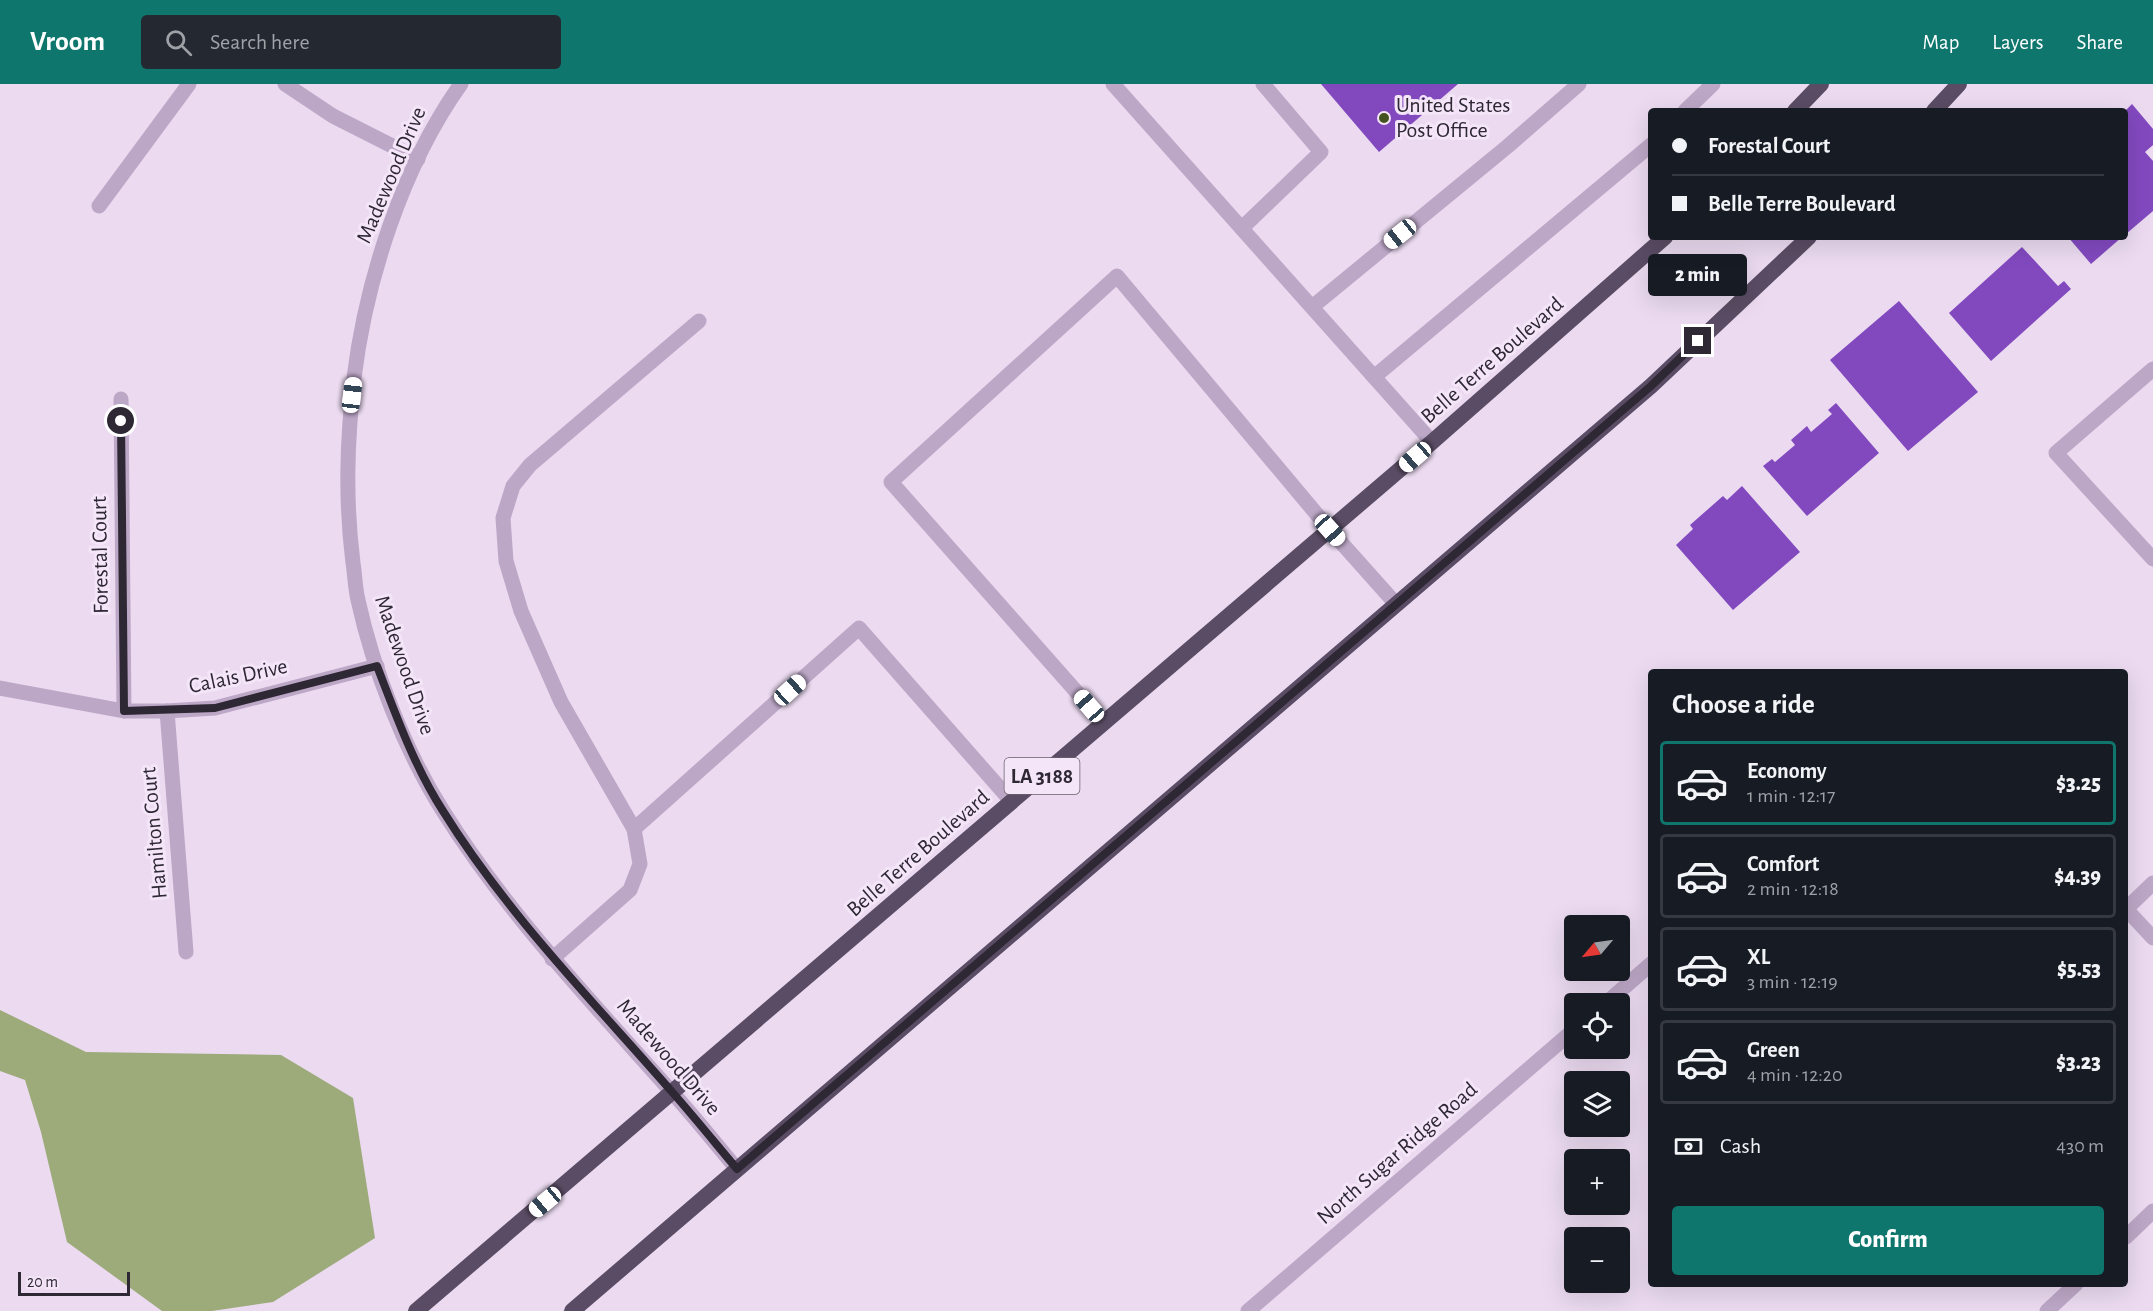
<!DOCTYPE html>
<html lang="en">
<head>
<meta charset="utf-8">
<style>
  body { margin:0; font-family:"Alegreya Sans",sans-serif; background:#242831; color:#f1f3f6; height:100vh; display:flex; flex-direction:column; font-size:22px; white-space:nowrap }
  * { box-sizing:border-box; margin:0 }
  p { font-size:20px; color:#9ea1a6 }
  .icon { flex:none; width:33px; height:33px; fill:none; stroke:currentColor; stroke-width:2; stroke-linecap:round; stroke-linejoin:round }
  .map { position:relative; flex:1; overflow:hidden }
  .panel { position:absolute; left:1648px; top:585px; width:480px; height:618px; display:flex; flex-direction:column; background:#171b24; border-radius:6px; box-shadow:0 6px 24px #0002 }
  .panel>* { flex:none }
  .hud { position:absolute; left:1648px; top:24px; width:480px; height:132px; border-radius:6px; box-shadow:0 6px 24px #0002; display:grid; align-content:center; height:132px; padding:0 24px; background:#171b24 }
  .needle { width:39px; rotate:241deg }
  .buttons { position:absolute; left:1564px; top:831px; display:grid; gap:12px }
  .buttons a { display:grid; place-items:center; width:66px; height:66px; border-radius:6px; background:#171b24; box-shadow:0 6px 24px #0002; font-size:30px }
  .scale { position:absolute; left:18px; bottom:15px; width:112px; box-sizing:border-box; padding-left:6px; border:3px solid #2e2734; border-top:0; font-size:16px; line-height:21px; white-space:nowrap; color:#2e2734; -webkit-text-stroke:4px #f4e6f8; paint-order:stroke }
  .end { position:absolute; width:27px; height:27px; margin:-14px; border:8px solid #2e2734; background:#fff; box-shadow:0 0 0 3px #fff }
  .from { border-radius:50% }
  .bubble { position:absolute; height:42px; border-radius:6px; background:#171b24; box-shadow:0 6px 24px #0002; font-size:20px; font-weight:800; line-height:42px; text-align:center }
  .car { position:absolute; width:18px; height:36px; margin:-18px -9px; border-radius:8px; box-shadow:0 0 4px 2px #0007; background:linear-gradient(#fff 24%,#345 0 40%,#fff 0 76%,#345 0 86%,#fff 0) }
  .hud b { display:flex; align-items:center; gap:21px; height:57px; font-size:22px }
  .hud b+b { border-top:2px solid #363941 }
  .hud i { width:15px; height:15px; background:#f1f3f6 }
  ul { padding:0; list-style:none }
  li { display:flex; align-items:center; gap:18px; height:84px; margin:0 12px 9px; padding:0 12px; border:3px solid #363941; border-radius:6px }
  li div { flex:1 }
  li b { display:block; font-size:22px }
  li em { font-style:normal; font-weight:800 }
  li.on { border-color:#0f766e }
  li>.icon { width:54px; height:54px; stroke-width:1.5 }
  h2 { padding:0 24px; font-size:27px; line-height:72px }
  .pay { display:flex; align-items:center; gap:15px; height:66px; padding:0 24px; font-size:22px }
  .pay p { margin-inline-start:auto }
  .button { display:flex; gap:12px; margin-top:auto; padding:12px 24px }
  .button a { flex:1; height:69px; border-radius:6px; background:#0f766e; color:#fff; font-size:24px; font-weight:800; line-height:69px; text-align:center }
  header { display:flex; align-items:center; gap:36px; box-sizing:border-box; height:84px; padding:0 30px; background:#0f766e; color:#fff }
  header strong { font-size:28px }
  nav { display:flex; gap:33px; margin-inline-start:auto; font-size:21px }
  .search { width:420px; height:54px; background:#242831; display:flex; align-items:center; gap:15px; box-sizing:border-box; padding:0 21px; border-radius:6px; color:#9ea1a6; font-size:22px }
  .map>svg:first-child { display:block }
</style>
</head>
<body>
<header>
<strong>Vroom</strong>
<div class="search"><svg class="icon" aria-label="search" viewBox="0 0 24 24"><circle cx="10" cy="10" r="6"/><path d="M15 15l6 6"/></svg>Search here</div>
<nav><a>Map</a><a>Layers</a><a>Share</a></nav>
</header>
<div class="map">
<svg width="2153" height="1227" viewBox="0 0 2153 1227">
  <rect width="100%" height="100%" fill="#ebdaf0"/>
  <path fill="#9dab7b" d="M0 926 86 968 281 971 353 1014 375 1154 273 1218 212 1227H162L67 1158 41 1048 25 996 0 987Z"/>
  <g fill="#8249bf">
    <path d="M1321 0H1458L1379 68Z"/>
    <path d="M2132 20 2153 45V61L2145 68 2153 77V127L2126 150V26Z"/>
    <path d="M2068 153H2122L2091 180Z"/>
    <path d="M2022 163 2058 202 2064 197 2071 205 1991 277 1949 229Z"/>
    <path d="M1899 217 1978 308 1908 367 1830 276Z"/>
    <path d="M1836 319 1879 369 1807 432 1763 382 1772 375 1775 378 1795 361 1791 356 1807 342 1811 348 1832 330 1828 326Z"/>
    <path d="M1742 402 1800 468 1733 526 1676 461 1693 445 1690 441 1723 412 1727 416Z"/>
  </g>
  <g fill="none" stroke-linecap="round" stroke-linejoin="round">
    <g stroke="#bda7c7" stroke-width="15">
      <path d="M1113 0 1432 358"/>
      <path d="M1685 27 1713 0"/>
      <path d="M1242 144 1321 68 1263 0"/>
      <path d="M1312 223 1508 62 1579 0"/>
      <path d="M2153 285 2056 369 2153 475"/>
      <path d="M1374 293 1652 60"/>
      <path d="M1104 639 891 398 1117 192 1330 446 1396 520"/>
      <path d="M634 745 561 618 521 527 506 477 503 434 513 402 530 381 699 237"/>
      <path d="M552 875 630 806 640 780 634 745 859 544 1012 718"/>
    </g>
    <g stroke="#bda7c7" stroke-width="15">
      <path d="M285 0 333 32 418 75"/>
      <path d="M461 0C403 81 366 196 354 294 347 358 345 415 353 479 355 491 355 504 358 516 373 585 405 667 443 727 507 829 590 916 669 1005 693 1031 715 1059 737 1085"/>
      <path d="M99 122 189 0"/>
      <path d="M121 315 124 627"/>
      <path d="M0 604 124 627H167L215 624 377 582"/>
      <path d="M167 627 186 868"/>
      <path d="M2126 825 2153 854"/>
      <path d="M2126 825 2153 799"/>
      <path d="M1605 920 1652 879"/>
      <path d="M2126 1153 2153 1127"/>
      <path d="M1248 1227 1575 945"/>
      <path d="M2047 1227 2076 1200"/>
    </g>
    <g stroke="#5a4c64" stroke-width="16">
      <path d="M1795 27 1821 0"/>
      <path d="M1934 27 1959 0"/>
      <path d="M416 1227 1432 358 1665 153"/>
      <path d="M572 1227 1651 302 1809 153"/>
    </g>
  </g>
  <g fill="none" stroke-linecap="round" stroke-linejoin="round">
    <path stroke="#2e2734" stroke-width="8" d="M121 337 124 627 215 624 377 582C396 631 414 682 443 727 507 830 593 917 673 1009 695 1034 716 1060 737 1085L1651 302 1698 257"/>
  </g>
  <circle fill="#43521f" stroke="#f4e6f8" stroke-width="2" cx="1384" cy="34" r="6"/>
  <g text-anchor="middle" dominant-baseline="central" stroke-width="6" stroke-linejoin="round" paint-order="stroke">
    <rect fill="#f4e6f8" stroke="#69606f" stroke-width="1.5" x="1004.5" y="674" width="75" height="36" rx="4.5"/>
    <g font-size="21" font-weight="bold" fill="#2e2734">
      <text x="1042" y="692">LA 3188</text>
    </g>
    <g font-size="22" fill="#2e2734" stroke="#f4e6f8" text-anchor="start">
      <text x="1396" y="21">United States<tspan x="1396" dy="25">Post Office</tspan></text>
    </g>
    <g font-size="22" fill="#2e2734" stroke="#f4e6f8">
      <text transform="translate(391 91) rotate(-67)">Madewood Drive</text>
      <text transform="translate(1492 276) rotate(-41)">Belle Terre Boulevard</text>
      <text transform="translate(100 471) rotate(-91)">Forestal Court</text>
      <text transform="translate(405 581) rotate(71)">Madewood Drive</text>
      <text transform="translate(238 592) rotate(-12)">Calais Drive</text>
      <text transform="translate(154 749) rotate(-95)">Hamilton Court</text>
      <text transform="translate(918 769) rotate(-41)">Belle Terre Boulevard</text>
      <text transform="translate(669 973) rotate(49)">Madewood Drive</text>
      <text transform="translate(1397 1069) rotate(-41)">North Sugar Ridge Road</text>
    </g>
  </g>
</svg>
<div class="buttons">
<a><svg class="needle" viewBox="-14 -14 28 28"><path d="M0-13l5 13h-10z" fill="#e53935"/><path d="M0 13l5-13h-10z" fill="#9ea1a6"/></svg></a>
<a><svg class="icon" aria-label="locate" viewBox="0 0 24 24"><circle cx="12" cy="12" r="6"/><path d="M12 2v4M12 18v4M2 12h4M18 12h4"/></svg></a>
<a><svg class="icon" aria-label="layers" viewBox="0 0 24 24"><path d="M12 4l9 5-9 5-9-5zM3 14l9 5 9-5"/></svg></a>
<a>+</a>
<a>−</a>
</div>
<div class="scale">20 m</div>
<i class="end from" style="left:121px;top:337px"></i>
<i class="end" style="left:1698px;top:257px"></i>
<div class="bubble" style="left:1648px;top:170px;width:99px">2 min</div>
<i class="car" style="left:1400px;top:150px;rotate:231deg"></i>
<i class="car" style="left:352px;top:311px;rotate:7deg"></i>
<i class="car" style="left:1415px;top:373px;rotate:229deg"></i>
<i class="car" style="left:1330px;top:446px;rotate:138deg"></i>
<i class="car" style="left:790px;top:606px;rotate:48deg"></i>
<i class="car" style="left:1089px;top:622px;rotate:319deg"></i>
<i class="car" style="left:545px;top:1118px;rotate:230deg"></i>
<div class="hud">
<b><i class="from"></i>Forestal Court</b>
<b><i></i>Belle Terre Boulevard</b>
</div>
<section class="panel">
<h2>Choose a ride</h2>
<ul>
<li class="on"><svg class="icon" aria-label="car" viewBox="0 0 24 24"><path d="M5 17H2v-5l4-1 3-4h7l3 4 3 1v5h-3M9 17h6M6 11h13"/><circle cx="7" cy="17" r="2"/><circle cx="17" cy="17" r="2"/></svg><div><b>Economy</b><p>1 min · 12:17</p></div><em>$3.25</em></li>
<li><svg class="icon" aria-label="car" viewBox="0 0 24 24"><path d="M5 17H2v-5l4-1 3-4h7l3 4 3 1v5h-3M9 17h6M6 11h13"/><circle cx="7" cy="17" r="2"/><circle cx="17" cy="17" r="2"/></svg><div><b>Comfort</b><p>2 min · 12:18</p></div><em>$4.39</em></li>
<li><svg class="icon" aria-label="car" viewBox="0 0 24 24"><path d="M5 17H2v-5l4-1 3-4h7l3 4 3 1v5h-3M9 17h6M6 11h13"/><circle cx="7" cy="17" r="2"/><circle cx="17" cy="17" r="2"/></svg><div><b>XL</b><p>3 min · 12:19</p></div><em>$5.53</em></li>
<li><svg class="icon" aria-label="car" viewBox="0 0 24 24"><path d="M5 17H2v-5l4-1 3-4h7l3 4 3 1v5h-3M9 17h6M6 11h13"/><circle cx="7" cy="17" r="2"/><circle cx="17" cy="17" r="2"/></svg><div><b>Green</b><p>4 min · 12:20</p></div><em>$3.23</em></li>
</ul>
<div class="pay"><svg class="icon" aria-label="cash" viewBox="0 0 24 24"><path d="M3 7h18v10H3z"/><circle cx="12" cy="12" r="2"/></svg>Cash<p>430 m</p></div>
<div class="button"><a>Confirm</a></div>
</section>
</div>
</body>
</html>
